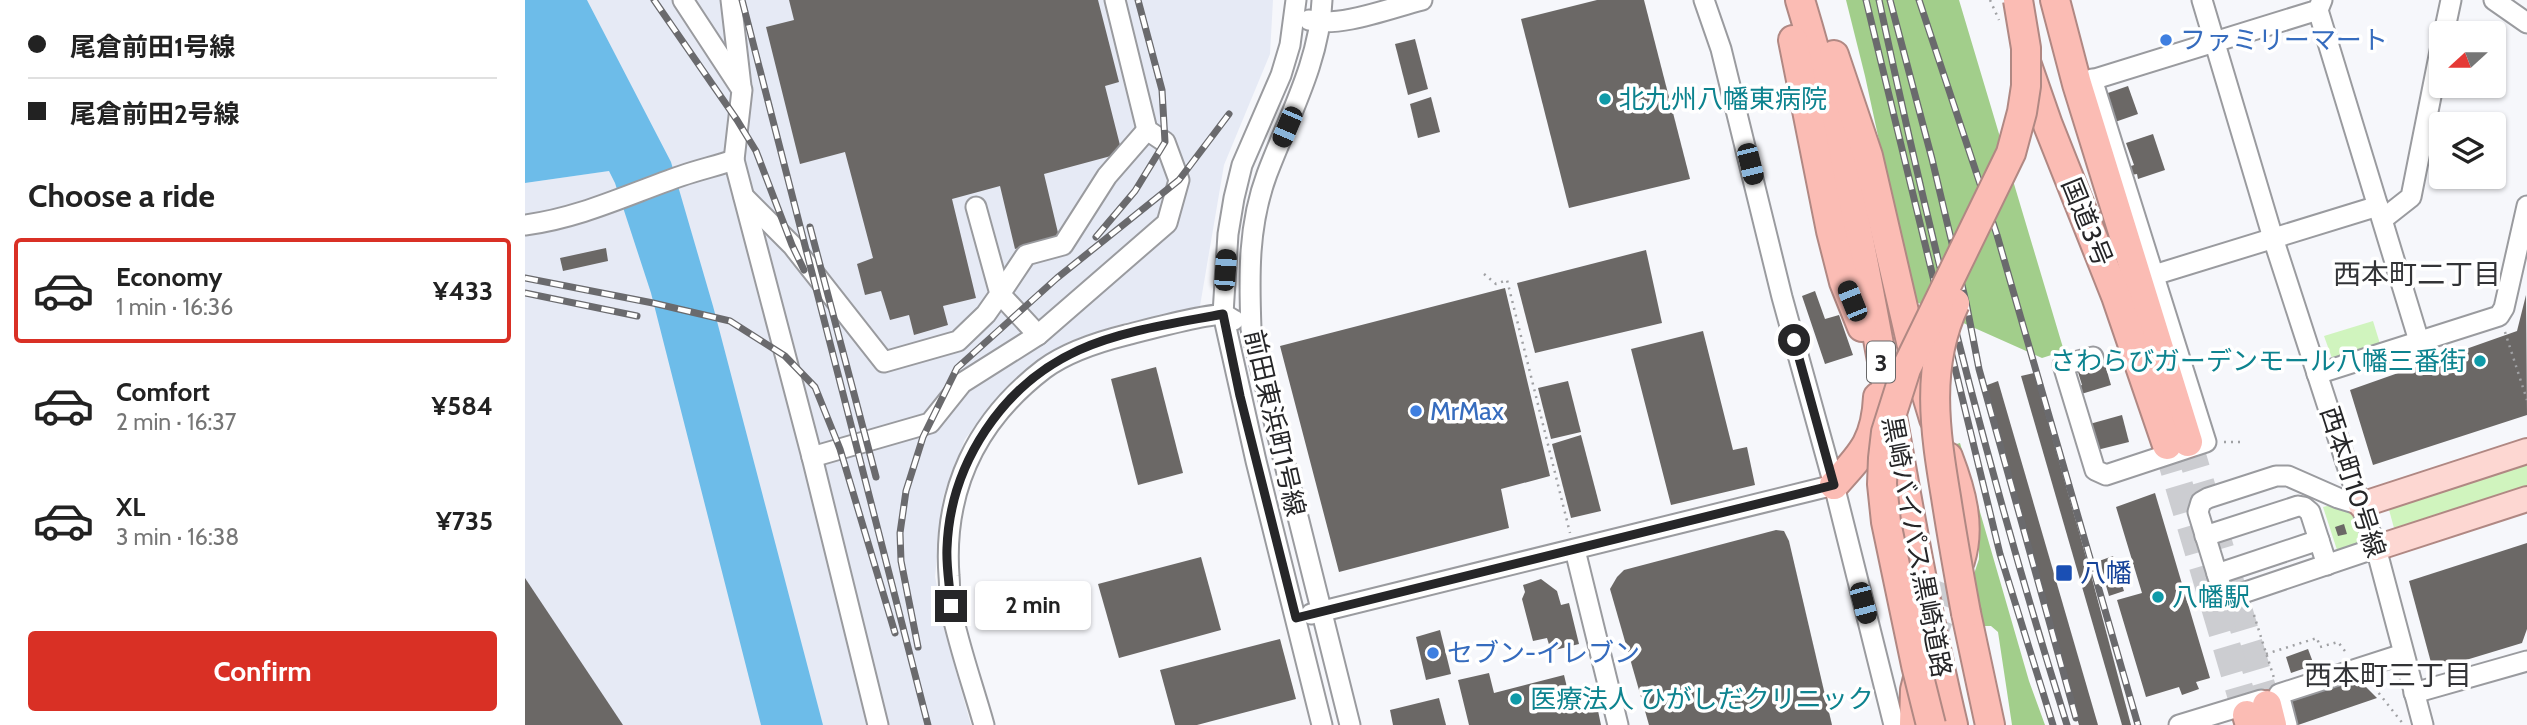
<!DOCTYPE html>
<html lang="en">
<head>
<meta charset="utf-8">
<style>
  body { margin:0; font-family:Cabin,"Noto Sans JP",sans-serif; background:#f2f2f2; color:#222; height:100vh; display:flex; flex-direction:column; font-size:26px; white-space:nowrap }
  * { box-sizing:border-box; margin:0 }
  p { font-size:23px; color:#767676 }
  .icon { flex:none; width:38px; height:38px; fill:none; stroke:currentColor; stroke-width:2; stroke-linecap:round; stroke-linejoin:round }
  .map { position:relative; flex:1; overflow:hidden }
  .details { display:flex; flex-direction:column; background:#fff; width:525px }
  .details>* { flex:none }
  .top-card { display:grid; align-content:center; height:154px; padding:0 28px; background:#fff }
  .needle { width:46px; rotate:249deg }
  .controls { position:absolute; left:1904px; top:21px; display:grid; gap:14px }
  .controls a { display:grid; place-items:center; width:77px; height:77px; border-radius:7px; background:#fff; box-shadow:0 2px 5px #0004; font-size:35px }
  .end { position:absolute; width:32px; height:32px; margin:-16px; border:9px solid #262628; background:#fff; box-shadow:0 0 0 4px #fff }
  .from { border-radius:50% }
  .bubble { position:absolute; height:49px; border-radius:7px; background:#fff; box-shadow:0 2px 5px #0004; font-size:23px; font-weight:800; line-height:49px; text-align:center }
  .car { position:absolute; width:21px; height:42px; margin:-21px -10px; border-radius:9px; box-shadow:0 0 5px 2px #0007; background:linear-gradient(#222 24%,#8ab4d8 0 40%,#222 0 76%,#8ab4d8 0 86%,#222 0) }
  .top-card b { display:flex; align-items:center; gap:24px; height:66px; font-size:26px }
  .top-card b+b { border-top:2px solid #e0e0e0 }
  .top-card i { width:18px; height:18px; background:#222 }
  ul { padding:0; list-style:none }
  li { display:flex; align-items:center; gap:21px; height:105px; margin:0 14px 10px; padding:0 14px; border:4px solid transparent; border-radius:7px }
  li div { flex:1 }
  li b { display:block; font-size:26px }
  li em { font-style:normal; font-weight:800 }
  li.current { border-color:#d93025 }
  li>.icon { width:63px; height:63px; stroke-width:1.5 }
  h2 { padding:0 28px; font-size:32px; line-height:84px }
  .primary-button { display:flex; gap:14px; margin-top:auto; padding:14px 28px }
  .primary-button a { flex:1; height:80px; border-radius:7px; background:#d93025; color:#fff; font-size:28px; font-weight:800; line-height:80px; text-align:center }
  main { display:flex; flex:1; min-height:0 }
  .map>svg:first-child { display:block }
</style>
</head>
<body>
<main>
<section class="details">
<div class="top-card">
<b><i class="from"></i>尾倉前田1号線</b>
<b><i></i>尾倉前田2号線</b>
</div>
<h2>Choose a ride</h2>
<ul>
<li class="current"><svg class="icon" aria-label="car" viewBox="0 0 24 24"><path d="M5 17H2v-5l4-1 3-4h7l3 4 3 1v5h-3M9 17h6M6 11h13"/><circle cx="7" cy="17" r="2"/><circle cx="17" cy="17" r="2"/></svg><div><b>Economy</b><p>1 min · 16:36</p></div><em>¥433</em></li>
<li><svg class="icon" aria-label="car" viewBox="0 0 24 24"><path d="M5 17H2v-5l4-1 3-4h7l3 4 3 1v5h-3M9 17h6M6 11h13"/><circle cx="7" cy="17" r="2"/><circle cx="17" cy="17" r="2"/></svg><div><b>Comfort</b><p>2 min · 16:37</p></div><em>¥584</em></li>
<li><svg class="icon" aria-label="car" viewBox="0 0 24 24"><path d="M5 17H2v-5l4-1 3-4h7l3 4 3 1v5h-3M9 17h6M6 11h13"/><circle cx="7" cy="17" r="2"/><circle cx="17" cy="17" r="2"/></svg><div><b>XL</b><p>3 min · 16:38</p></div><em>¥735</em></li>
</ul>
<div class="primary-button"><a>Confirm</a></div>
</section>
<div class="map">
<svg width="2002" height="725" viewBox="0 0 2002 725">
  <rect width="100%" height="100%" fill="#f6f7fb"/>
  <path fill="#e6eaf5" d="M62 0H748L745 54 699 165 675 306 593 325 545 341 508 363 473 397 440 439 418 497 410 577 431 672 446 725H0V183L145 162Z"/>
  <g fill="#d0f4be">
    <path d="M1848 321 1856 347 1808 361 1799 336Z"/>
    <path d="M2002 462V485L1869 528 1863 506Z"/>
    <path d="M1814 503 1830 509 1839 538 1832 547 1813 553 1798 507Z"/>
  </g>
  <g fill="#a2ce8b">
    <path d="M1321 0H1434L1539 351 1517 358 1389 301 1340 76Z"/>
    <path d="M1435 443 1504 681 1520 725H1487L1473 632 1466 626H1457L1447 580 1454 559V523L1428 445Z"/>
  </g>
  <path fill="#6dbce9" d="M0 0H62L146 162 188 306 298 725H236L126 293 90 183 84 171 0 183Z"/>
  <g fill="#6b6866">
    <path d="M264 0H573L594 82 580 86 597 153 519 174 534 237 490 249 475 186 427 199 451 298 418 306 423 325 389 335 384 315 365 320 356 291 340 295 332 264 348 258 320 152 275 164 241 27 269 20Z"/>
    <path d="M1072 0H1119L1165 179 1044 208 996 19Z"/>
    <path d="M890 39 903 89 883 95 870 44Z"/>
    <path d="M1603 86 1613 114 1590 122 1580 94Z"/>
    <path d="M906 97 915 132 893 138 885 104Z"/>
    <path d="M1628 134 1640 170 1613 179 1612 174 1606 175 1603 167 1609 165 1601 143Z"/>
    <path d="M81 248 83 261 38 271 35 258Z"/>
    <path d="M1121 250 1137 323 1010 353 992 283Z"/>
    <path d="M980 288 1025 476 976 489 984 528 814 572 755 346Z"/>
    <path d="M1290 291 1300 319 1314 315 1328 355 1300 364 1277 296Z"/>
    <path d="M2001 295 2002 415 1848 465 1825 390 1992 331Z"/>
    <path d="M1178 331 1208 450 1222 447 1230 485 1146 505 1106 349Z"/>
    <path d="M1579 361 1586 385 1553 395 1551 387 1557 385 1552 369Z"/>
    <path d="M631 367 658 473 613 485 586 379Z"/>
    <path d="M1509 373 1565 571 1606 725H1597L1496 376Z"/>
    <path d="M1043 381 1056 432 1026 439 1013 388Z"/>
    <path d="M1473 381 1573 725H1554L1457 387Z"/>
    <path d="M1597 415 1604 442 1568 451 1561 425Z"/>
    <path d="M1056 435 1076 511 1046 518 1027 444Z"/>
    <path d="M1630 493 1685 678 1671 682 1674 689 1657 695 1654 687 1621 697 1592 600 1617 593 1591 507Z"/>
    <path d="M1819 524 1822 534 1813 536 1810 527Z"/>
    <path d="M1251 530 1259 531 1264 541 1307 725H1124L1085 589 1092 577 1099 570Z"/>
    <path d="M2002 543V629L1997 643 1908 670 1884 581Z"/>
    <path d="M1588 556 1599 591 1584 596 1574 561Z"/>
    <path d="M676 557 696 630 594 658 573 584Z"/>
    <path d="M0 578 98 725H0Z"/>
    <path d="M1016 579 1032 591 1036 605 1044 603 1054 644 1026 651 1022 638 1008 641 997 599 1000 592 998 585Z"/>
    <path d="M915 630 926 674 901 680 891 637Z"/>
    <path d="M755 639 771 699 672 725H650L635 670Z"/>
    <path d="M1783 649 1789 665 1766 673 1761 657Z"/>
    <path d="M964 673 969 693 1039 675 1048 712 1072 706 1076 725H944L933 680Z"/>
    <path d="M1830 676 1852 698 1773 725 1764 697Z"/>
    <path d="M914 698 921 725H868L865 710Z"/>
  </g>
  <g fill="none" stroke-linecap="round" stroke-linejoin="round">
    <g stroke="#cccdd1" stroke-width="28" stroke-dasharray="28 14" stroke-linecap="butt">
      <path d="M1663 442 1742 705"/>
      <path d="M1642 445 1722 715"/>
      <path d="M1404 645 1427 586"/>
    </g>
    <defs>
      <g id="minor">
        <path d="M158 0 217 90 209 160 287 457 353 725"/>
        <path d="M206 0 216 86"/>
        <path d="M771 0 765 45 756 75 717 165 709 198 703 234 698 314 731 461 797 725"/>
        <path d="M797 0C795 61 763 118 742 174 723 225 724 275 726 329L825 725"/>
        <path d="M1179 0 1196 49 1257 297 1309 485 1369 725"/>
        <path d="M1677 0 1748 238 1826 478 1851 548 1898 725"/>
        <path d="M1969 0 2002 23"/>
        <path d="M1793 10 1894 341"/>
        <path d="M784 20C815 28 865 8 897 0"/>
        <path d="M1919 33 1926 0"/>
        <path d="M1567 79 1681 442 1581 475 1570 470 1538 365 1568 357"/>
        <path d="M1557 83 1793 10 1797 0"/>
        <path d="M219 197 267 245 359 362 433 341 461 314 475 294 451 207"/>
        <path d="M1858 219 1886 197 1916 46"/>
        <path d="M0 225C55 218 104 194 156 176 173 170 191 166 209 160"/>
        <path d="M1629 275 1853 206"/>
        <path d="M513 335 475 294 501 255 538 245 582 176 622 130"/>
        <path d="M1792 374 1974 316 1979 308 2002 206"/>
        <path d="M287 457 405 423 437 383 513 335 642 223 654 180 640 142 622 130 590 0"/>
        <path d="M1836 505 1813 498 1763 476H1751L1683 498 1676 502 1673 512 1696 587 1705 595H1712L1851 548"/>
        <path d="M1680 536 1773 506 1779 507 1785 512 1802 565"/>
        <path d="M1050 550 1093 725"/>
        <path d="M1692 574 1794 540"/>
        <path d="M786 614 1309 485"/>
        <path d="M1889 693 2002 661"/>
        <path d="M459 725C448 686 434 647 426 608 424 597 425 586 424 576 418 491 451 421 519 369 542 352 573 342 601 335 617 331 688 312 700 315 703 316 706 319 709 320"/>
        <path d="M1654 725 1736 700"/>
        <path d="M1762 725 1754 694 1878 654"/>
      </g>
      <g id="major">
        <path d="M1836 505 2002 451"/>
        <path d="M1851 548 2002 499"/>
      </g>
      <g id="highway">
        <path d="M1275 0C1347 236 1371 485 1428 725"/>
        <path d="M1530 0 1552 84 1663 442"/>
        <path d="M1268 40 1306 231 1319 282 1337 327"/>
        <path d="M1309 55 1343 156 1387 346 1409 419"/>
        <path d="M1501 62 1523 125 1591 296 1642 445"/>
        <path d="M1423 457C1436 491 1446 526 1435 561"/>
        <path d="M1309 485C1337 454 1351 441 1353 397"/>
        <path d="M1441 613 1465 725"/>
        <path d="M1742 705 1747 725"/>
        <path d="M1722 715 1725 725"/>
        <path d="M1389 725 1390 690 1393 678"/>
      </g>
    </defs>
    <use href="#minor" stroke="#9a9b9f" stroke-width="23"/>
    <use href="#major" stroke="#b08883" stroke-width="28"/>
    <use href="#highway" stroke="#b08883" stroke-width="32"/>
    <g stroke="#a0a1a4" stroke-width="2.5" stroke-dasharray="2 5" stroke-linecap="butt">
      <path d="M1465 0 1474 20"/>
      <path d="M959 274 971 284 982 280 1045 533"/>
      <path d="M1980 332 2002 400"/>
      <path d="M1699 442H1719"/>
      <path d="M1729 615 1749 678"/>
      <path d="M1741 654 1792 638 1795 647 1813 642 1823 655"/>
      <path d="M1845 682 1879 725"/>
    </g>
    <use href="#minor" stroke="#fff" stroke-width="19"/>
    <use href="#major" stroke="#fdd7d2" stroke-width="24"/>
    <use href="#highway" stroke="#fbbcb4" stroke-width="28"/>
    <defs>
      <g id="rail">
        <path d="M129 0 212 120 231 151 267 245 279 270"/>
        <path d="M217 0 403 725"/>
        <path d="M1341 0 1475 554 1528 725"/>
        <path d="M1354 0C1406 244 1467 487 1542 725"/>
        <path d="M1365 0 1407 159 1441 302 1454 369 1551 718"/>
        <path d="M1394 0 1472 235 1613 725"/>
        <path d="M285 227 351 477"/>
        <path d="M571 237 610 191 640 142 637 90 613 0"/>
        <path d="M0 278 128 303 205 321 260 356 290 387 315 449 370 633"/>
        <path d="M0 293 112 316"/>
        <path d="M393 647 376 561 375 533 381 491 398 437 432 368 532 278 654 180 704 114"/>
      </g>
    </defs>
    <use href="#rail" stroke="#6a6a6d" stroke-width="7"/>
    <use href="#rail" stroke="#fff" stroke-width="4.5" stroke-dasharray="13" stroke-linecap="butt"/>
    <defs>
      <g id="highway-bridge">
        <path d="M1430 303C1400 366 1410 431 1421 497 1427 536 1434 575 1441 613"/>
        <path d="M1406 725 1391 665 1361 522 1357 484 1358 458 1361 432 1381 369 1486 153 1497 112 1501 86V48L1493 0"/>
      </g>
    </defs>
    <use href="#highway-bridge" stroke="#b08883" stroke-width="32" stroke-linecap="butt"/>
    <use href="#highway-bridge" stroke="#fbbcb4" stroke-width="28"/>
  </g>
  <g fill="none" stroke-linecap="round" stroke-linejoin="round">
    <path stroke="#262628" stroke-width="9" d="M426 606C425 587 421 567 422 548 425 464 477 385 554 350 598 330 651 323 698 314L715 396 771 618 1309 485 1269 340"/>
  </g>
  <g fill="#3f7fe0" stroke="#fff" stroke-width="2.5">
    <circle cx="1641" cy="40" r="7"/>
    <circle cx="891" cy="411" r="7"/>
    <circle cx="908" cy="653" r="7"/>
  </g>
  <g fill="#0f9aa8" stroke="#fff" stroke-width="2.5">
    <circle cx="1080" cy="99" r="7"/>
    <circle cx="1955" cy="361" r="7"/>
    <circle cx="1633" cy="597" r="7"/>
    <circle cx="991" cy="699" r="7"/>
  </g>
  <rect fill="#1a4fb4" stroke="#fff" stroke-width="2.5" x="1530" y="564" width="18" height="18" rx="3.5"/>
  <g text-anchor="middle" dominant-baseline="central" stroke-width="7" stroke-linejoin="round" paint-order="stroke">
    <rect fill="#fff" stroke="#676768" stroke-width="2" x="1342" y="341.5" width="28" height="41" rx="5"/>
    <g font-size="24" font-weight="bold" fill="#262628">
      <text x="1356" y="362">3</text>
    </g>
    <g font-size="26" fill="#366cbe" stroke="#fff" text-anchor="start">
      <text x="1655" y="40">ファミリーマート</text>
      <text x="905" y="411">MrMax</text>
      <text x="922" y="653">セブン-イレブン</text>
    </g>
    <g font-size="26" fill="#0d838f" stroke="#fff" text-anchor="start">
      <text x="1094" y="99">北九州八幡東病院</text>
      <text x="1941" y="361" text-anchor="end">さわらびガーデンモール八幡三番街</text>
      <text x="1647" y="597">八幡駅</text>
      <text x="1005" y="699">医療法人 ひがしだクリニック</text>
    </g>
    <g font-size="26" fill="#262628" stroke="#fff">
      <text transform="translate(1562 222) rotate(68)">国道3号</text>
      <text transform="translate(750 423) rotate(77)">前田東浜町1号線</text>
      <text transform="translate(1828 482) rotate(72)">西本町10号線</text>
      <text transform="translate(1392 547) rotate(79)">黒崎バイパス;黒崎道路</text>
    </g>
    <g font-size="26" fill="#164399" stroke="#fff" text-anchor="start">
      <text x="1555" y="573">八幡</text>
    </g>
    <g font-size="28" fill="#333437" stroke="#fff">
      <text x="1892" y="274">西本町二丁目</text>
      <text x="1863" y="675">西本町三丁目</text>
    </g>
  </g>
</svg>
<div class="controls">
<a><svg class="needle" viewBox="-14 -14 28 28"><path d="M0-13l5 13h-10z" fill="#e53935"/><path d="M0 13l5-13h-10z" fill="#767676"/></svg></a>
<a><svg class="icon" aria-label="layers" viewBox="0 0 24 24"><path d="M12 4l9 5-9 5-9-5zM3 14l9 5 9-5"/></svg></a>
</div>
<i class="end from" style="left:1269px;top:340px"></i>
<i class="end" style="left:426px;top:606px"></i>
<div class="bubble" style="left:450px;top:581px;width:116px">2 min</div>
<i class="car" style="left:762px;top:127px;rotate:203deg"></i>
<i class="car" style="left:1225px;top:164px;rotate:166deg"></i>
<i class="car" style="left:700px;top:270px;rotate:4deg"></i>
<i class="car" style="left:1327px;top:301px;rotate:338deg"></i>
<i class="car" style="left:1338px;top:603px;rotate:165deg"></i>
</div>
</main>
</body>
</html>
